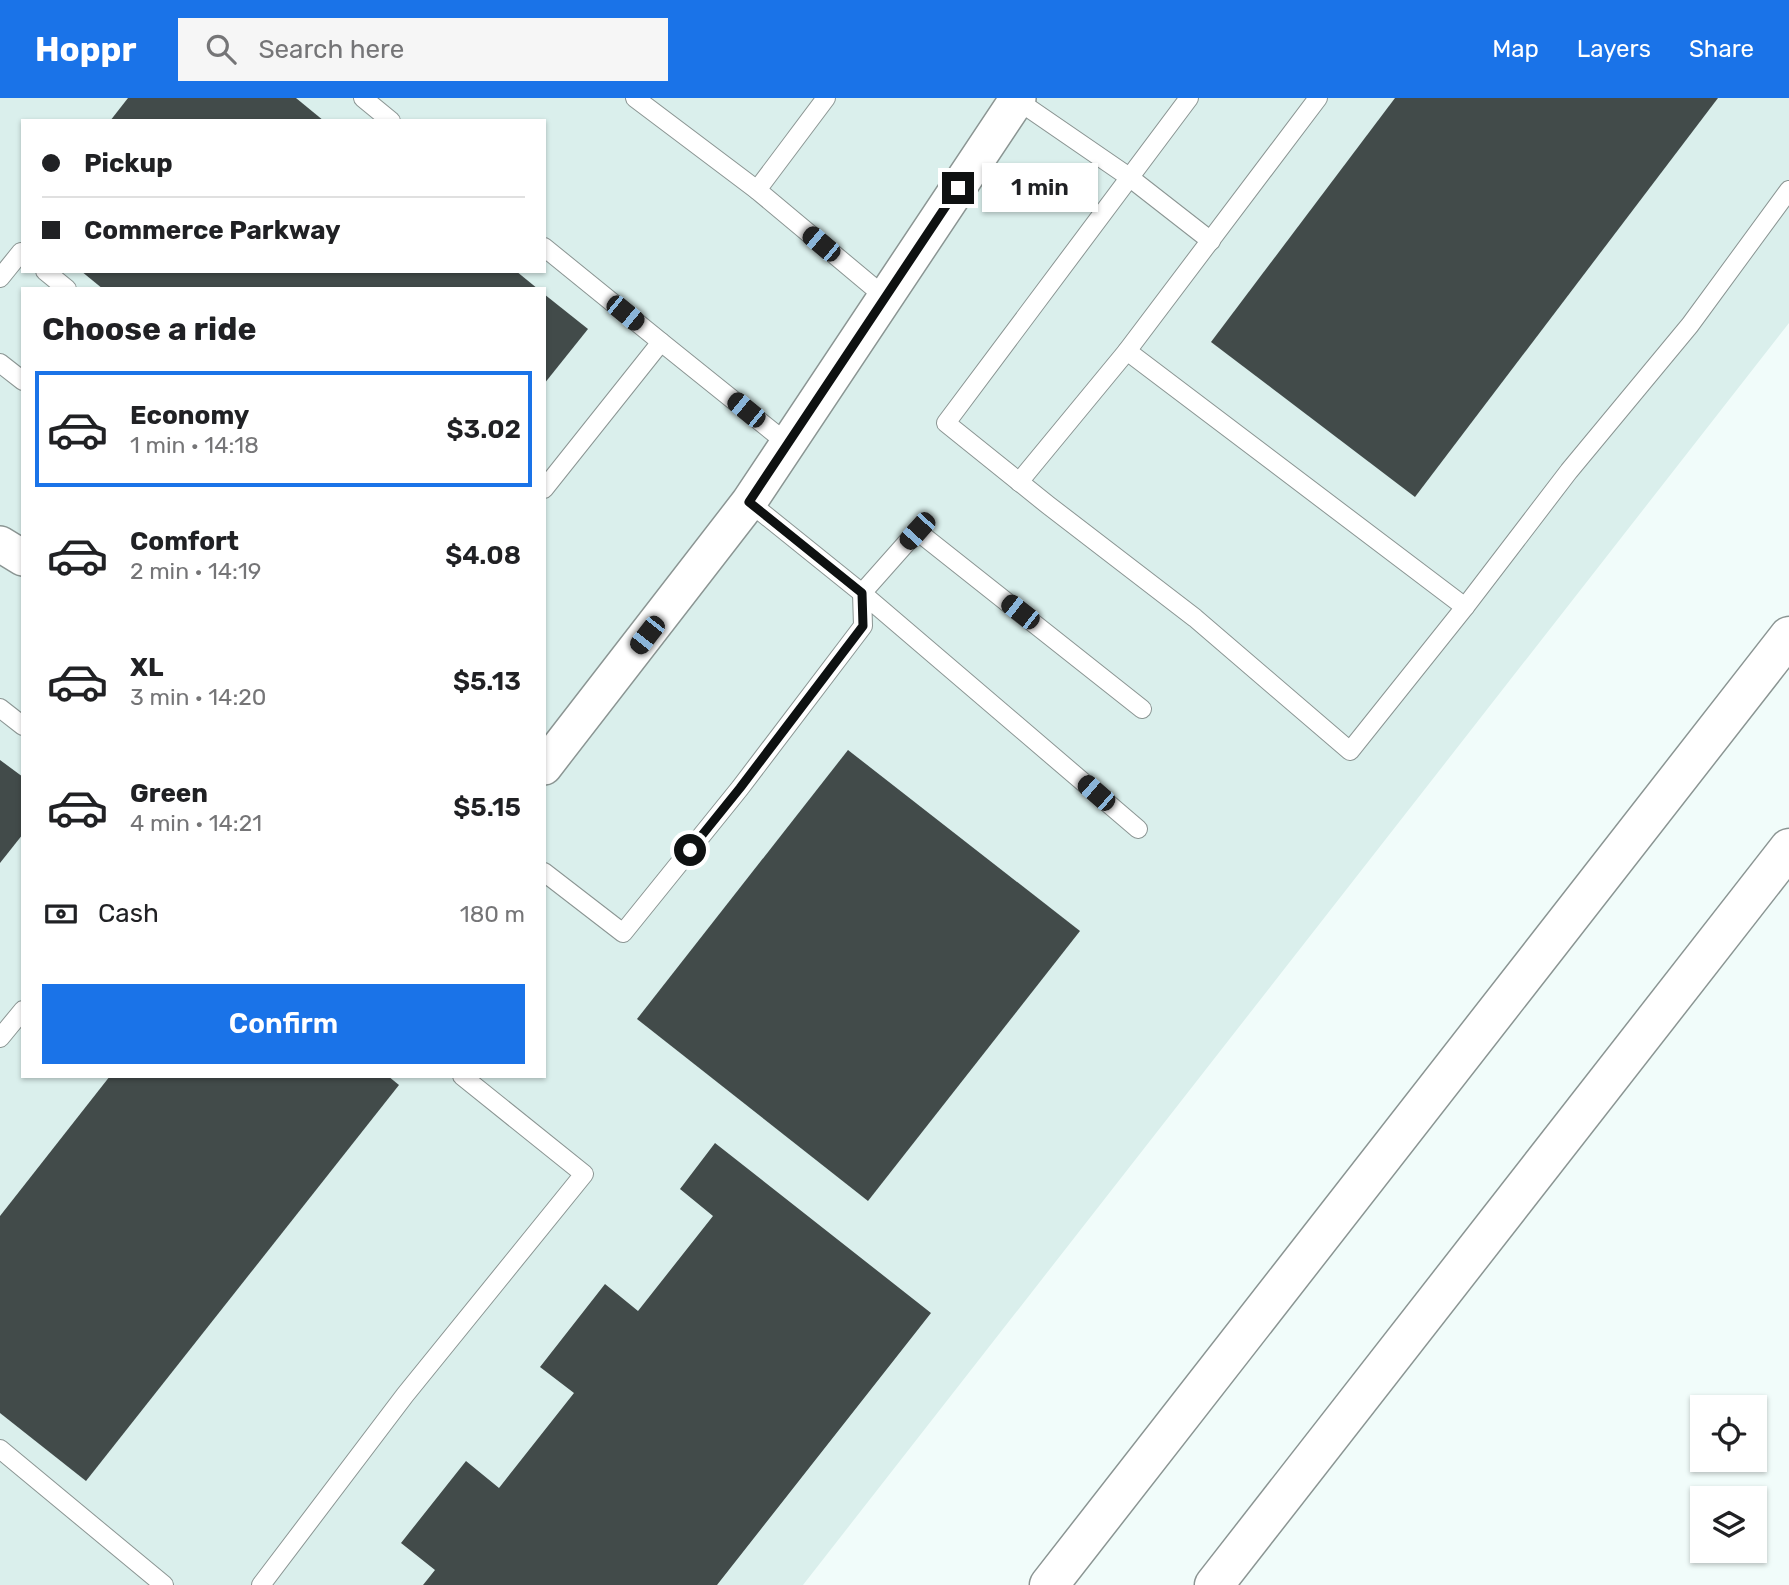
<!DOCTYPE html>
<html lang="en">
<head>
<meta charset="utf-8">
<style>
  body { margin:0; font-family:Rubik,sans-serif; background:#f6f6f6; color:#202124; height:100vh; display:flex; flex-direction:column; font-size:26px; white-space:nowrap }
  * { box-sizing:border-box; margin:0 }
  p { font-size:23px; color:#757577 }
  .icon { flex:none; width:38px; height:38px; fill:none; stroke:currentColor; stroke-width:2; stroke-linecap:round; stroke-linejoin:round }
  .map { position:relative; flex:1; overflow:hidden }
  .drawer { position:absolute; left:21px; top:189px; width:525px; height:791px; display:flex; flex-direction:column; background:#fff; border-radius:0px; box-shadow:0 2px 5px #0004 }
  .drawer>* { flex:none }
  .banner { position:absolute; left:21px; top:21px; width:525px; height:154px; border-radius:0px; box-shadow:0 2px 5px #0004; display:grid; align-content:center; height:154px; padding:0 21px; background:#fff }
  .buttons { position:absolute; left:1690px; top:1297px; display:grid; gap:14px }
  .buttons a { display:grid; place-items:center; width:77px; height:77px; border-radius:0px; background:#fff; box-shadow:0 2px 5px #0004; font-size:35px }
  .end { position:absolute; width:32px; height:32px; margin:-16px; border:9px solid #0e1111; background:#fff; box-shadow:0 0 0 4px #fff }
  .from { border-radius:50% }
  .bubble { position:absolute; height:49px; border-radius:0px; background:#fff; box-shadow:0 2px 5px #0004; font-size:23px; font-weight:600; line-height:49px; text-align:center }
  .car { position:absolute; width:21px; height:42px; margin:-21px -10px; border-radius:9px; box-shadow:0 0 5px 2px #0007; background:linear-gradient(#222 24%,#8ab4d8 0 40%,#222 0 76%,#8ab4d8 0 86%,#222 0) }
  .banner b { display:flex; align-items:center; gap:24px; height:66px; font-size:26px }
  .banner b+b { border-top:2px solid #e0e0e0 }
  .banner i { width:18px; height:18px; background:#202124 }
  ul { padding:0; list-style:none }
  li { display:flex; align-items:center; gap:21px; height:116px; margin:0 14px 10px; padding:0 7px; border:4px solid transparent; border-radius:0px }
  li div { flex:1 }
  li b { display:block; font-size:26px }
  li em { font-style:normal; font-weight:600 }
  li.active { border-color:#1a73e8 }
  li>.icon { width:63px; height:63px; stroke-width:1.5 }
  h2 { padding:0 21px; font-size:32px; line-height:84px }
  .pay { display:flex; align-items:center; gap:18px; height:77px; padding:0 21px; font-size:26px }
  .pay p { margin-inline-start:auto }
  .cta { display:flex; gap:14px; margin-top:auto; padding:14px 21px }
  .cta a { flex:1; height:80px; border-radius:0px; background:#1a73e8; color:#fff; font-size:28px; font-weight:600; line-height:80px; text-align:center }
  header { display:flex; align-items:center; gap:42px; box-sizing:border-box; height:98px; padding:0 35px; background:#1a73e8; color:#fff }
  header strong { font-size:33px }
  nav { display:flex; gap:38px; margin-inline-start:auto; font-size:24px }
  .search { width:490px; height:63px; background:#f6f6f6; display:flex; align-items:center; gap:18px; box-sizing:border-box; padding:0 24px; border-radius:0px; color:#757577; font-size:26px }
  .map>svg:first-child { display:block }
</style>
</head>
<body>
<header>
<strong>Hoppr</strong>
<div class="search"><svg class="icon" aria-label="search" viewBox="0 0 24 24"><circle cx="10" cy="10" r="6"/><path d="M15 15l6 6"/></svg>Search here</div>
<nav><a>Map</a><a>Layers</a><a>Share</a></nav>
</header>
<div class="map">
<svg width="1789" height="1487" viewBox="0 0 1789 1487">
  <rect width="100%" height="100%" fill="#f1fcfa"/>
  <path fill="#daefec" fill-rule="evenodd" d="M0 0H1789V225L803 1487H0ZM23 23H544V173H23ZM23 191H544V978H23Z"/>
  <g fill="#424b4a">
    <path d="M128 0H296L324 23H110Z"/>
    <path d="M1395 0H1718L1415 399 1211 244Z"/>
    <path d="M81 173H516L538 191H103Z"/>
    <path d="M544 196 588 231 544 286Z"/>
    <path d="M848 652 1080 833 868 1103 637 921Z"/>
    <path d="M0 662 23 679V736L0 765Z"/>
    <path d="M110 978H388L399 987 86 1383 0 1315V1118Z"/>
    <path d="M715 1045 931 1215 717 1487H423L435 1472 401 1445 466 1363 499 1390 574 1295 540 1269 605 1186 638 1213 713 1118 680 1091Z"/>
  </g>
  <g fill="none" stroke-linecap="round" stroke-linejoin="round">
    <defs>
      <g id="lane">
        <path d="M363 0 391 23"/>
        <path d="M635 0 757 92 885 199"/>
        <path d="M1189 0 946 325 1048 407 1195 520 1350 653 1465 509 1569 373 1690 227 1789 92"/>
        <path d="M1017 2 1129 79 1211 143"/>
        <path d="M757 92 826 0"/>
        <path d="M544 149 661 244"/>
        <path d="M45 173 67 191"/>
        <path d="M0 180 21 154 23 155"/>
        <path d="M1127 253 1465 509"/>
        <path d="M0 265 23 283"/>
        <path d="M1019 384 1127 253 1318 0"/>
        <path d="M544 391 661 244 788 346"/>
        <path d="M749 404 862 495 917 433 1142 611"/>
        <path d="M0 610 23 628"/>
        <path d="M544 774 623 835 740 690 863 528 862 495 1138 731"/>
        <path d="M0 940 23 912"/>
        <path d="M0 1351 164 1487"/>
        <path d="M261 1487 405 1297 584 1076 462 978"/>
      </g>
      <g id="street">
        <path d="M0 446 23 460"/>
        <path d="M544 669 749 404 1018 0"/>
      </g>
      <g id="highway">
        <path d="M1049 1487 1789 538"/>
        <path d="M1214 1487 1789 750"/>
      </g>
    </defs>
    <use href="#lane" stroke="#8b9593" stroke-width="20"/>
    <use href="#street" stroke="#8b9593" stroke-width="38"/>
    <use href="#highway" stroke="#8b9593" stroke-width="41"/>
    <use href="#lane" stroke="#fff" stroke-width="18"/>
    <use href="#street" stroke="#fff" stroke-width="35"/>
    <use href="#highway" stroke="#fff" stroke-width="38"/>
  </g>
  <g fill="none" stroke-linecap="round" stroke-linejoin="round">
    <path stroke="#0e1111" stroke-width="9" d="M690 752 740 690 863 528 862 495 749 404 958 90"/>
  </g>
</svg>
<div class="buttons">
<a><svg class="icon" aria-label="locate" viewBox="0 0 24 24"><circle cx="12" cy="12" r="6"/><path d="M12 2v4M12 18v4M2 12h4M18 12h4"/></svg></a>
<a><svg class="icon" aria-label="layers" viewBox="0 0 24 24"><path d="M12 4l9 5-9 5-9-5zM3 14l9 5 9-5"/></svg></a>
</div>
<i class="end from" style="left:690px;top:752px"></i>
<i class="end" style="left:958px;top:90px"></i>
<div class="bubble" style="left:982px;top:65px;width:116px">1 min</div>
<i class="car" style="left:821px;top:146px;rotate:310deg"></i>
<i class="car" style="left:625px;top:215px;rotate:129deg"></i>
<i class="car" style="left:746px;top:312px;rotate:309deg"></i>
<i class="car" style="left:917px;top:433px;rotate:222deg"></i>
<i class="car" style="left:1020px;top:514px;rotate:308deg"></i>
<i class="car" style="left:647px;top:537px;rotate:218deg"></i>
<i class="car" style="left:1096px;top:695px;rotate:311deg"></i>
<div class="banner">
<b><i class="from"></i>Pickup</b>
<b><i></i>Commerce Parkway</b>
</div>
<section class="drawer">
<h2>Choose a ride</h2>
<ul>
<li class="active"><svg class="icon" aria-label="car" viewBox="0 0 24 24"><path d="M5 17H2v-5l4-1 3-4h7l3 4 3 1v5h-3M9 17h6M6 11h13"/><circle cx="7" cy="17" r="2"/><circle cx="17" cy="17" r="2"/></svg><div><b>Economy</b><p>1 min · 14:18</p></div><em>$3.02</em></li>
<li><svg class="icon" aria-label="car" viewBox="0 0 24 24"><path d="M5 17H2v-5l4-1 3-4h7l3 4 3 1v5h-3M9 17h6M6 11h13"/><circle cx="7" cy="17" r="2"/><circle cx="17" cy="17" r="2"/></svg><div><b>Comfort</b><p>2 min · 14:19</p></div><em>$4.08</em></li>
<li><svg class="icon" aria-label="car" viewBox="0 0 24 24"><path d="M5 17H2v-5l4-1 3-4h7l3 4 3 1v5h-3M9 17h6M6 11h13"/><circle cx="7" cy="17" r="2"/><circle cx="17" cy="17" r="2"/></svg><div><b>XL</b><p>3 min · 14:20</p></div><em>$5.13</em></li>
<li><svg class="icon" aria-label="car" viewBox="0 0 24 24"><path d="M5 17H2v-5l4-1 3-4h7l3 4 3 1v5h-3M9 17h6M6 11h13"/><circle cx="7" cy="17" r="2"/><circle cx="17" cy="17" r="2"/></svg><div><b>Green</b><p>4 min · 14:21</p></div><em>$5.15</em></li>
</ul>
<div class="pay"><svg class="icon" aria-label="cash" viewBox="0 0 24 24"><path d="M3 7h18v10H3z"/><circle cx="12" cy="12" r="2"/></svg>Cash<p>180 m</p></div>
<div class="cta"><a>Confirm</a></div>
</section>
</div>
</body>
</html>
